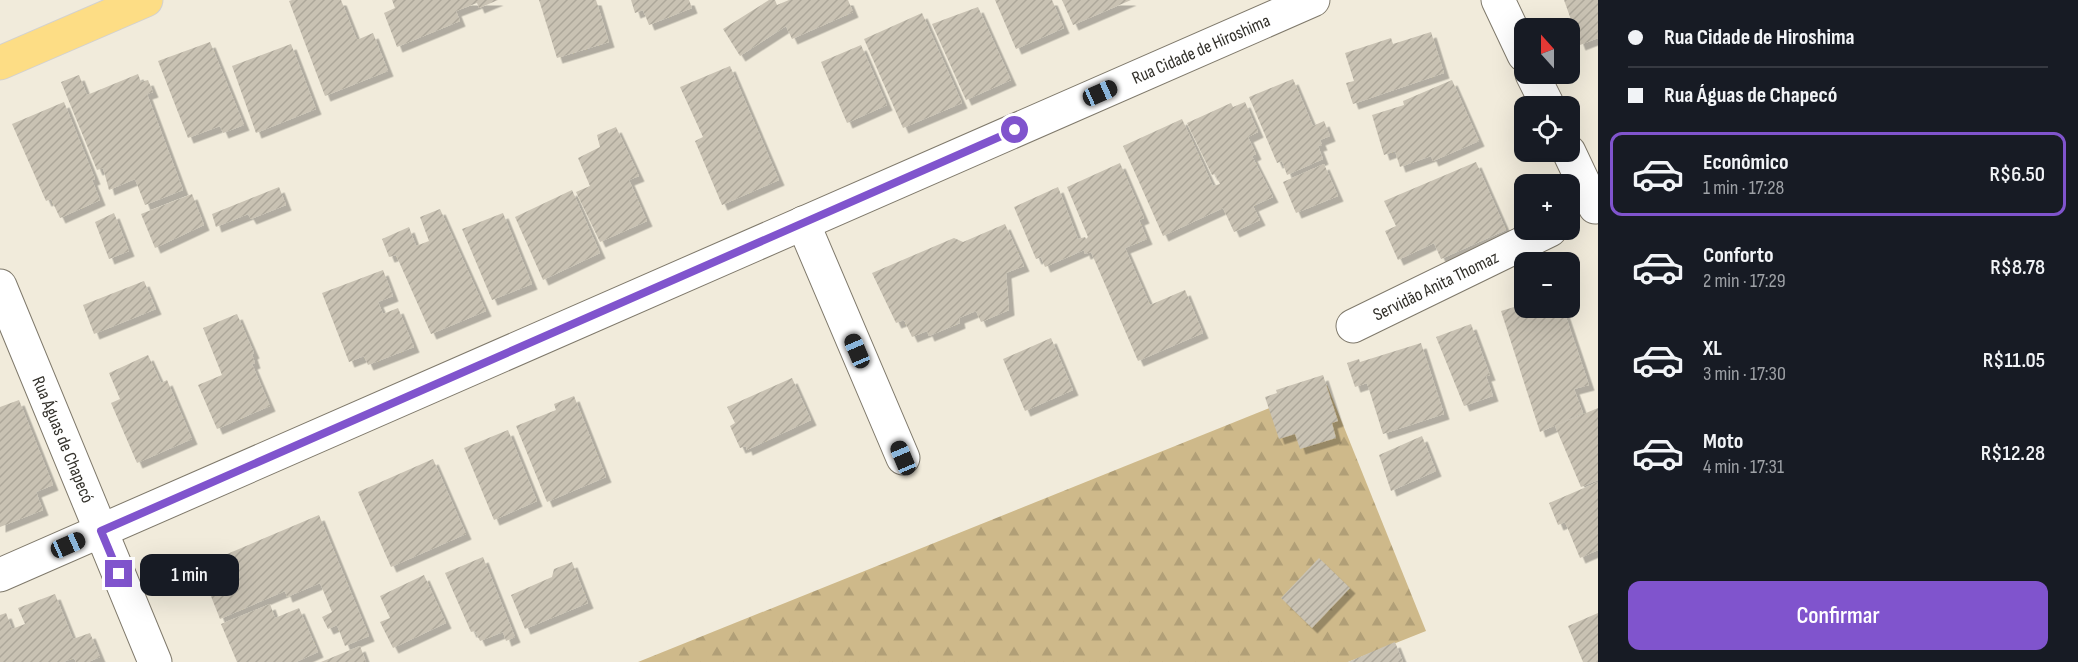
<!DOCTYPE html>
<html lang="pt">
<head>
<meta charset="utf-8">
<style>
  body { margin:0; font-family:"Sofia Sans Condensed",sans-serif; background:#242831; color:#f1f3f6; height:100vh; display:flex; flex-direction:column; font-size:22px; white-space:nowrap }
  * { box-sizing:border-box; margin:0 }
  p { font-size:20px; color:#9ea1a6 }
  .icon { flex:none; width:33px; height:33px; fill:none; stroke:currentColor; stroke-width:2; stroke-linecap:round; stroke-linejoin:round }
  .map { position:relative; flex:1; overflow:hidden }
  .sheet { display:flex; flex-direction:column; background:#171b24; width:480px }
  .sheet>* { flex:none }
  .guide { display:grid; align-content:center; height:132px; padding:0 30px; background:#171b24 }
  .needle { width:39px; rotate:339deg }
  .controls { position:absolute; left:1514px; top:18px; display:grid; gap:12px }
  .controls a { display:grid; place-items:center; width:66px; height:66px; border-radius:12px; background:#171b24; box-shadow:0 6px 24px #0002; font-size:30px }
  .end { position:absolute; width:27px; height:27px; margin:-14px; border:8px solid #8054cd; background:#fff; box-shadow:0 0 0 3px #fff }
  .from { border-radius:50% }
  .bubble { position:absolute; height:42px; border-radius:12px; background:#171b24; box-shadow:0 6px 24px #0002; font-size:20px; font-weight:600; line-height:42px; text-align:center }
  .car { position:absolute; width:18px; height:36px; margin:-18px -9px; border-radius:8px; box-shadow:0 0 4px 2px #0007; background:linear-gradient(#222 24%,#8ab4d8 0 40%,#222 0 76%,#8ab4d8 0 86%,#222 0) }
  .guide b { display:flex; align-items:center; gap:21px; height:57px; font-size:22px }
  .guide b+b { border-top:2px solid #363941 }
  .guide i { width:15px; height:15px; background:#f1f3f6 }
  ul { padding:0; list-style:none }
  li { display:flex; align-items:center; gap:18px; height:84px; margin:0 12px 9px; padding:0 18px; border:3px solid transparent; border-radius:12px }
  li div { flex:1 }
  li b { display:block; font-size:22px }
  li em { font-style:normal; font-weight:600 }
  li.on { border-color:#8054cd }
  li>.icon { width:54px; height:54px; stroke-width:1.5 }
  .action { display:flex; gap:12px; margin-top:auto; padding:12px 30px }
  .action a { flex:1; height:69px; border-radius:12px; background:#8054cd; color:#fff; font-size:24px; font-weight:600; line-height:69px; text-align:center }
  main { display:flex; flex:1; min-height:0 }
  .map>svg:first-child { display:block }
</style>
</head>
<body>
<main>
<div class="map">
<svg width="1598" height="662" viewBox="0 0 1598 662">
  <defs>
    <pattern id="forest-firs" width="22" height="20" patternUnits="userSpaceOnUse" patternTransform="scale(1.5)"><rect width="22" height="20" fill="#ceb98a"/><path d="M5 1l3.5 6h-7zM16 11l3.5 6h-7z" fill="#b19f77"/></pattern>
    <pattern id="building-hatch" width="6" height="6" patternUnits="userSpaceOnUse" patternTransform="scale(1.5)"><rect width="6" height="6" fill="#c9c2b3"/><path d="M-1 1l2-2M0 6l6-6M5 7l2-2" fill="none" stroke="#ada79a"/></pattern>
    <filter id="shadow"><feDropShadow dx="5.5" dy="5.5" stdDeviation="0" flood-color="#0004"/></filter>
  </defs>
  <rect width="100%" height="100%" fill="#f1ebdb"/>
  <path fill="url(#forest-firs)" d="M1327 385 1426 631 1348 662H638Z"/>
  <g fill="url(#building-hatch)" filter="url(#shadow)">
    <path d="M292 0H341L357 40 373 33 388 71 325 96 289 1Z"/>
    <path d="M392 0H498L479 8 477 3 456 11 460 21 397 47 384 13 395 8Z"/>
    <path d="M539 0H596L609 42 557 58Z"/>
    <path d="M631 0H689L692 8 649 25 643 10 635 13Z"/>
    <path d="M769 0H775L777 5 789 0H848L853 12 792 39 786 26 740 56 723 29Z"/>
    <path d="M995 0H1052L1064 28 1016 49Z"/>
    <path d="M1062 0H1131L1073 25Z"/>
    <path d="M1564 0H1598V38L1580 45Z"/>
    <path d="M978 7 1011 80 966 100 932 24Z"/>
    <path d="M922 13 962 103 903 128 864 39Z"/>
    <path d="M1431 32 1444 73 1353 104 1346 83 1354 81 1345 53 1391 38 1393 44Z"/>
    <path d="M210 42 244 125 223 133 220 126 188 138 158 61Z"/>
    <path d="M291 44 316 109 256 133 232 66Z"/>
    <path d="M861 45 887 105 847 123 821 62Z"/>
    <path d="M730 66 779 180 722 205 695 141 703 137 680 87Z"/>
    <path d="M138 74 141 82 148 80 153 92 147 94 183 190 145 205 135 179 109 190 103 168 97 170 61 82 79 75 87 95Z"/>
    <path d="M1293 79 1313 126 1324 121 1330 136 1320 140 1322 145 1318 146 1323 159 1287 175 1282 161 1277 163 1249 97Z"/>
    <path d="M1452 80 1479 141 1433 161 1431 156 1400 167 1395 151 1384 155 1372 115 1404 105 1403 101Z"/>
    <path d="M64 102 95 179 92 180 100 200 60 218 51 199 46 201 12 124Z"/>
    <path d="M1245 102 1258 132 1248 137 1256 154 1252 156 1273 197 1253 206 1260 220 1234 232 1223 208 1163 236 1123 146 1182 119 1213 186 1220 184 1215 174 1212 175 1187 123 1231 103 1233 107Z"/>
    <path d="M616 127 639 176 629 180 647 221 600 242 576 192 590 186 578 158 600 147 597 135Z"/>
    <path d="M1476 162 1506 230 1441 259 1434 243 1398 260 1385 231 1396 226 1384 201Z"/>
    <path d="M1120 163 1144 218 1139 220 1147 239 1125 248 1150 305 1185 290 1203 333 1138 361 1091 252 1085 254 1084 250 1045 267 1041 257 1036 259 1014 207 1058 187 1078 239 1085 237 1086 239 1088 237 1067 187Z"/>
    <path d="M1324 164 1338 196 1296 213 1283 182Z"/>
    <path d="M279 187 286 205 251 219 248 214 216 227 212 214Z"/>
    <path d="M572 190 600 253 543 280 515 217Z"/>
    <path d="M192 194 204 225 155 248 141 214Z"/>
    <path d="M440 209 486 311 431 334 396 255 389 257 382 239 409 227 416 246 429 241 420 217Z"/>
    <path d="M114 213 129 251 109 259 95 222Z"/>
    <path d="M503 213 532 284 492 300 462 229Z"/>
    <path d="M1005 224 1024 266 1006 273 1009 310 981 322 976 311 959 318 960 323 929 336 927 331 912 337 904 320 896 323 872 273 954 238 963 242Z"/>
    <path d="M383 270 393 296 378 302 383 314 398 308 414 347 368 365 364 356 349 362 322 293Z"/>
    <path d="M144 281 156 309 94 334 83 305Z"/>
    <path d="M1524 304V308H1563L1589 385 1574 389 1583 413 1540 432 1501 311Z"/>
    <path d="M237 314 254 353 252 354 255 363 252 364 270 406 217 429 198 385 222 375 203 328Z"/>
    <path d="M1471 324 1490 375 1486 376 1493 396 1464 406 1436 337Z"/>
    <path d="M1051 338 1073 390 1025 411 1003 359Z"/>
    <path d="M1421 343 1444 414 1383 434 1367 383 1355 387 1347 363 1359 359 1360 362Z"/>
    <path d="M148 355 161 383 167 380 192 439 137 463 111 403 120 399 109 373Z"/>
    <path d="M1323 375 1338 421 1332 423 1336 438 1300 449 1295 434 1279 439 1265 397 1277 393 1276 390Z"/>
    <path d="M792 378 811 420 747 450 746 446 740 448 730 426 735 423 727 407Z"/>
    <path d="M574 396 606 477 547 502 516 426 556 410 554 404Z"/>
    <path d="M19 400 53 485 36 492 43 510 0 527V407Z"/>
    <path d="M1598 408V480L1581 487 1555 426Z"/>
    <path d="M508 430 537 501 494 520 464 448Z"/>
    <path d="M1422 436 1436 471 1391 491 1379 455Z"/>
    <path d="M433 459 466 534 391 567 358 492Z"/>
    <path d="M1598 482V550L1580 558 1565 522 1558 525 1549 503Z"/>
    <path d="M319 515 369 636 345 646 337 625 328 629 322 617 332 612 320 583 287 597 285 591 220 619 199 566Z"/>
    <path d="M483 557 515 637 506 641 503 632 480 641 475 631 471 632 445 573Z"/>
    <path d="M1319 558 1350 588 1312 628 1281 598Z"/>
    <path d="M572 562 588 603 525 629 511 595 552 577 554 569Z"/>
    <path d="M424 575 446 623 393 648 380 622 390 618 380 596Z"/>
    <path d="M55 594 73 639 90 633 100 657 88 662H76L74 658 63 662H0V615L6 613 12 629 25 624 18 608Z"/>
    <path d="M270 604 275 618 299 608 318 652 296 662H237L221 624Z"/>
    <path d="M1598 613V662H1583L1568 626Z"/>
    <path d="M1395 642 1403 662H1348Z"/>
    <path d="M360 646 366 662H321Z"/>
  </g>
  <g fill="none" stroke-linecap="round" stroke-linejoin="round">
    <defs>
      <g id="minor">
        <path d="M1498 0 1524 55"/>
        <path d="M1532 74 1548 106"/>
        <path d="M1569 152 1595 207"/>
        <path d="M803 223 903 458"/>
        <path id="s1" d="M0 286 155 662"/>
        <path id="s2" d="M1353 326 1550 230"/>
        <path id="s3" d="M0 575 1313 0"/>
      </g>
      <path id="major" d="M0 63 146 0"/>
    </defs>
    <use href="#minor" stroke="#7f796b" stroke-width="35"/>
    <use href="#major" stroke="#d2d1d0" stroke-width="35"/>
    <use href="#minor" stroke="#fff" stroke-width="33"/>
    <use href="#major" stroke="#fddd85" stroke-width="33"/>
  </g>
  <g fill="none" stroke-linecap="round" stroke-linejoin="round">
    <path stroke="#8054cd" stroke-width="8" d="M119 574 101 531 1015 130"/>
  </g>
  <g text-anchor="middle" dominant-baseline="central" stroke-width="4.5" stroke-linejoin="round" paint-order="stroke">
    <g font-size="18" fill="#32302a" stroke="#fff">
      <text stroke="none"><textPath href="#s3" startOffset="1311">Rua Cidade de Hiroshima</textPath></text>
      <text stroke="none"><textPath href="#s2" startOffset="92">Servidão Anita Thomaz</textPath></text>
      <text stroke="none"><textPath href="#s1" startOffset="166">Rua Águas de Chapecó</textPath></text>
    </g>
  </g>
</svg>
<div class="controls">
<a><svg class="needle" viewBox="-14 -14 28 28"><path d="M0-13l5 13h-10z" fill="#e53935"/><path d="M0 13l5-13h-10z" fill="#9ea1a6"/></svg></a>
<a><svg class="icon" aria-label="locate" viewBox="0 0 24 24"><circle cx="12" cy="12" r="6"/><path d="M12 2v4M12 18v4M2 12h4M18 12h4"/></svg></a>
<a>+</a>
<a>−</a>
</div>
<i class="end from" style="left:1015px;top:130px"></i>
<i class="end" style="left:119px;top:574px"></i>
<div class="bubble" style="left:140px;top:554px;width:99px">1 min</div>
<i class="car" style="left:1100px;top:93px;rotate:66deg"></i>
<i class="car" style="left:857px;top:351px;rotate:337deg"></i>
<i class="car" style="left:903px;top:458px;rotate:337deg"></i>
<i class="car" style="left:68px;top:545px;rotate:66deg"></i>
</div>
<section class="sheet">
<div class="guide">
<b><i class="from"></i>Rua Cidade de Hiroshima</b>
<b><i></i>Rua Águas de Chapecó</b>
</div>
<ul>
<li class="on"><svg class="icon" aria-label="car" viewBox="0 0 24 24"><path d="M5 17H2v-5l4-1 3-4h7l3 4 3 1v5h-3M9 17h6M6 11h13"/><circle cx="7" cy="17" r="2"/><circle cx="17" cy="17" r="2"/></svg><div><b>Econômico</b><p>1 min · 17:28</p></div><em>R$6.50</em></li>
<li><svg class="icon" aria-label="car" viewBox="0 0 24 24"><path d="M5 17H2v-5l4-1 3-4h7l3 4 3 1v5h-3M9 17h6M6 11h13"/><circle cx="7" cy="17" r="2"/><circle cx="17" cy="17" r="2"/></svg><div><b>Conforto</b><p>2 min · 17:29</p></div><em>R$8.78</em></li>
<li><svg class="icon" aria-label="car" viewBox="0 0 24 24"><path d="M5 17H2v-5l4-1 3-4h7l3 4 3 1v5h-3M9 17h6M6 11h13"/><circle cx="7" cy="17" r="2"/><circle cx="17" cy="17" r="2"/></svg><div><b>XL</b><p>3 min · 17:30</p></div><em>R$11.05</em></li>
<li><svg class="icon" aria-label="car" viewBox="0 0 24 24"><path d="M5 17H2v-5l4-1 3-4h7l3 4 3 1v5h-3M9 17h6M6 11h13"/><circle cx="7" cy="17" r="2"/><circle cx="17" cy="17" r="2"/></svg><div><b>Moto</b><p>4 min · 17:31</p></div><em>R$12.28</em></li>
</ul>
<div class="action"><a>Confirmar</a></div>
</section>
</main>
</body>
</html>
